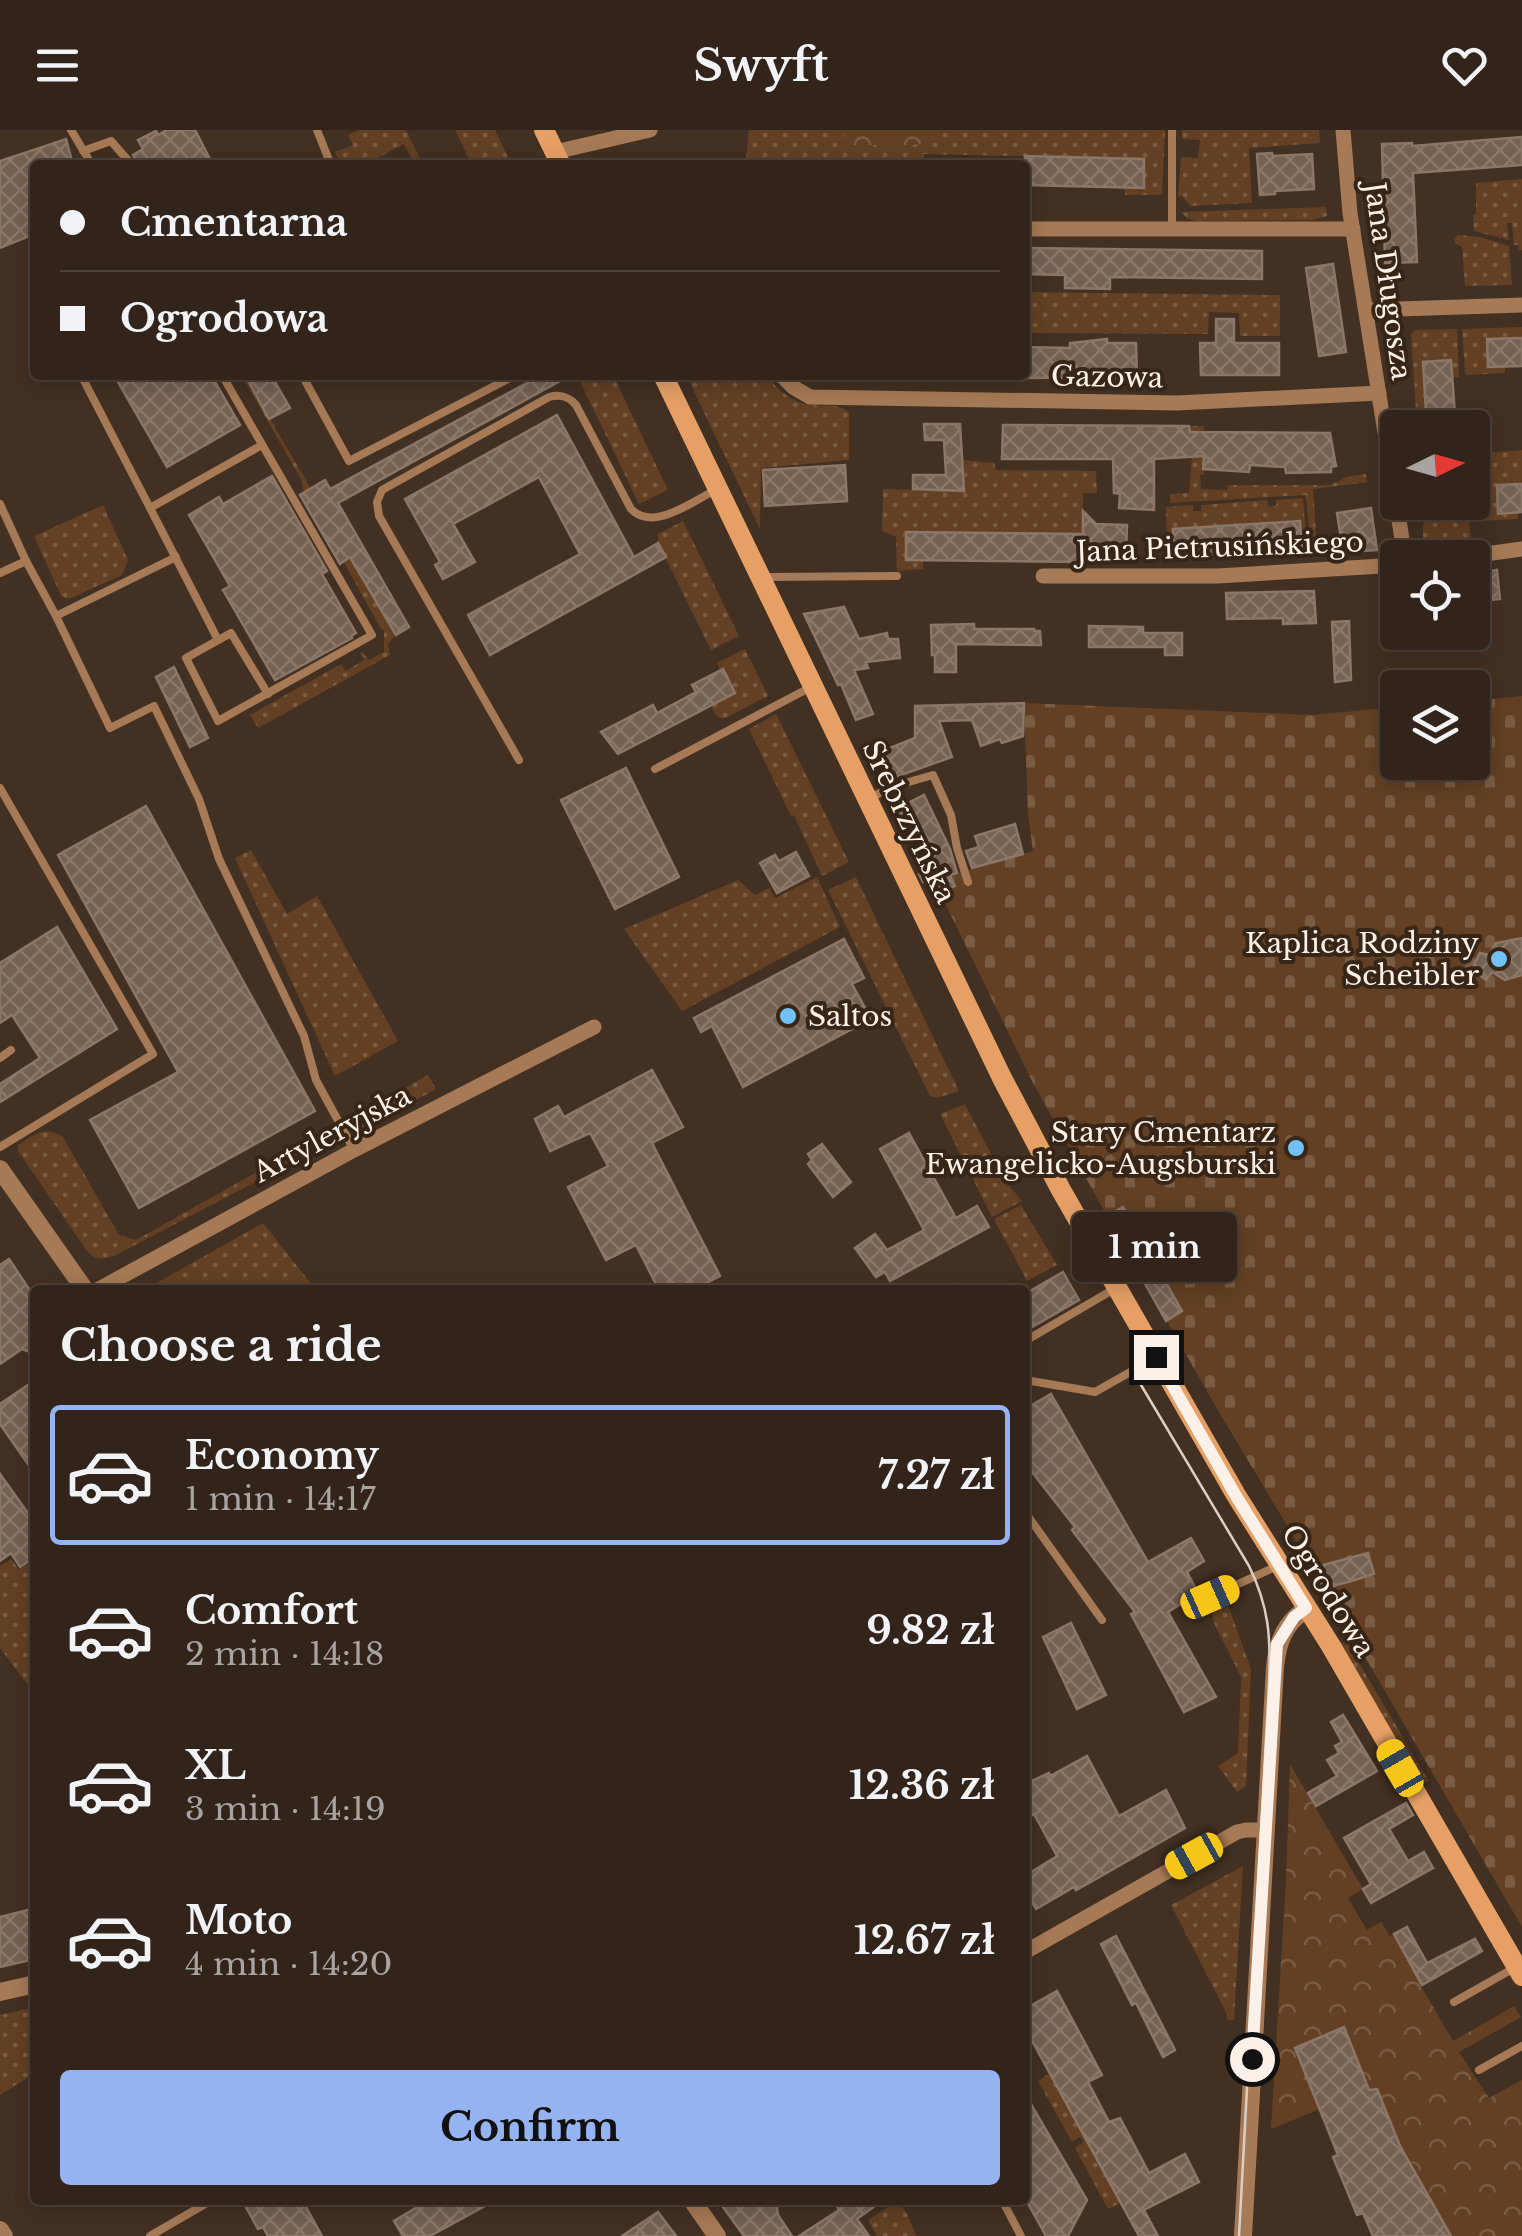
<!DOCTYPE html>
<html lang="en">
<head>
<meta charset="utf-8">
<style>
  body { margin:0; font-family:"Libre Baskerville",serif; background:#3a2c23; color:#f1f3f6; height:100vh; display:flex; flex-direction:column; font-size:38px; white-space:nowrap }
  * { box-sizing:border-box; margin:0 }
  p { font-size:32px; color:#a8a4a2 }
  .icon { flex:none; width:55px; height:55px; fill:none; stroke:currentColor; stroke-width:2; stroke-linecap:round; stroke-linejoin:round }
  .map { position:relative; flex:1; overflow:hidden }
  .side { position:absolute; left:30px; top:1155px; width:1000px; height:920px; display:flex; flex-direction:column; background:#32241a; border-radius:10px; box-shadow:0 5px 25px #0003,0 0 0 2px #4d4139 }
  .side>* { flex:none }
  .hud { position:absolute; left:30px; top:30px; width:1000px; height:220px; border-radius:10px; box-shadow:0 5px 25px #0003,0 0 0 2px #4d4139; display:grid; align-content:center; height:220px; padding:0 30px; background:#32241a }
  .needle { width:65px; rotate:85deg }
  .tools { position:absolute; left:1380px; top:280px; display:grid; gap:20px }
  .tools a { display:grid; place-items:center; width:110px; height:110px; border-radius:10px; background:#32241a; box-shadow:0 5px 25px #0003,0 0 0 2px #4d4139; font-size:50px }
  .end { position:absolute; width:45px; height:45px; margin:-22px; border:12px solid #fcf1e8; background:#111; box-shadow:0 0 0 5px #111 }
  .from { border-radius:50% }
  .bubble { position:absolute; height:70px; border-radius:10px; background:#32241a; box-shadow:0 5px 25px #0003,0 0 0 2px #4d4139; font-size:32px; font-weight:700; line-height:70px; text-align:center }
  .car { position:absolute; width:30px; height:60px; margin:-30px -15px; border-radius:12px; box-shadow:0 0 8px 2px #0007; background:linear-gradient(#f5c518 24%,#345 0 40%,#f5c518 0 76%,#345 0 86%,#f5c518 0) }
  .hud b { display:flex; align-items:center; gap:35px; height:95px; font-size:38px }
  .hud b+b { border-top:2px solid #4d4139 }
  .hud i { width:25px; height:25px; background:#f1f3f6 }
  ul { padding:0; list-style:none }
  li { display:flex; align-items:center; gap:30px; height:140px; margin:0 20px 15px; padding:0 10px; border:5px solid transparent; border-radius:10px }
  li div { flex:1 }
  li b { display:block; font-size:38px }
  li em { font-style:normal; font-weight:700 }
  li.active { border-color:#95b2f1 }
  li>.icon { width:90px; height:90px; stroke-width:1.5 }
  h2 { padding:0 30px; font-size:45px; line-height:120px }
  .cta { display:flex; gap:20px; margin-top:auto; padding:20px 30px }
  .cta a { flex:1; height:115px; border-radius:10px; background:#95b2f1; color:#111; font-size:40px; font-weight:700; line-height:115px; text-align:center }
  header { display:flex; justify-content:space-between; align-items:center; height:130px; padding:0 30px; background:#32241a; font-size:45px; font-weight:700 }
  .map>svg:first-child { display:block }
</style>
</head>
<body>
<header><svg class="icon" aria-label="menu" viewBox="0 0 24 24"><path d="M4 6h16M4 12h16M4 18h16"/></svg>Swyft<svg class="icon" aria-label="heart" viewBox="0 0 24 24"><path d="M12 20l-8-8c-3-5 5-10 8-4 3-6 11-1 8 4z"/></svg></header>
<div class="map">
<svg width="1522" height="2106" viewBox="0 0 1522 2106">
  <defs>
    <pattern id="grass-dots" width="8" height="8" patternUnits="userSpaceOnUse" patternTransform="scale(2.5)"><rect width="8" height="8" fill="#634023"/><path d="M2 2h.1M6 6h.1" fill="none" stroke="#7a5c43" stroke-width="1.8" stroke-linecap="round"/></pattern>
    <pattern id="forest-crowns" width="20" height="18" patternUnits="userSpaceOnUse" patternTransform="scale(2.5)"><rect width="20" height="18" fill="#634023"/><path d="M2 6a3 3 0 1 1 6 0M12 15a3 3 0 1 1 6 0" fill="none" stroke="#7a5c43"/></pattern>
    <pattern id="cemetery-stones" width="16" height="16" patternUnits="userSpaceOnUse" patternTransform="scale(2.5)"><rect width="16" height="16" fill="#634023"/><path d="M2 7V4a2 2 0 0 1 4 0v3zM10 15v-3a2 2 0 0 1 4 0v3z" fill="#7a5c43"/></pattern>
    <pattern id="building-cross-hatch" width="8" height="8" patternUnits="userSpaceOnUse" patternTransform="scale(2.5)"><rect width="8" height="8" fill="#756152"/><path d="M0 0l8 8M0 8l8-8" fill="none" stroke="#8a786b"/></pattern>
  </defs>
  <rect width="100%" height="100%" fill="#423022"/>
  <g fill="url(#grass-dots)">
    <path d="M359 0H406L423 35H415L404 14 364 35H340L335 22 353 15 348 5Z"/>
    <path d="M455 0H495L512 35H472Z"/>
    <path d="M749 0H1165L1162 65H1125V57H1144V29L924 24 923 34 746 30Z"/>
    <path d="M1182 0H1319L1320 13 1249 18 1252 73 1190 76 1183 67 1178 66 1181 27 1198 28 1200 10 1182 9Z"/>
    <path d="M1522 49V120H1519L1518 115H1514L1512 93H1507L1509 110 1474 101 1473 85 1476 84V53Z"/>
    <path d="M1326 77 1327 86 1313 90 1196 91 1187 88 1181 82Z"/>
    <path d="M1458 105 1480 107 1509 116 1512 155 1465 156 1462 117 1455 113 1454 108Z"/>
    <path d="M1025 162 1280 165V206H1240L1239 183 1209 182 1208 204 1025 203Z"/>
    <path d="M1522 197V208L1487 210 1488 237 1505 236V243L1468 245 1465 242 1462 199Z"/>
    <path d="M1457 199 1459 247 1452 248 1451 230 1423 232 1427 297H1417L1411 204 1415 200Z"/>
    <path d="M229 245 248 251 396 505 388 514 390 525 258 598 250 585 341 534 346 541 364 530 360 523 362 522 369 530 384 522V500L381 499 303 359 302 351 246 253 230 248Z"/>
    <path d="M577 245H613L668 360 639 374Z"/>
    <path d="M770 250C782 263 792 272 811 275 826 277 836 272 849 282V330L761 338 760 399 689 251Z"/>
    <path d="M1189 296H1204V344L1200 345 1201 359 1227 360 1228 355H1331L1347 347 1366 344 1367 352 1313 359 1317 418 1311 419 1306 365 1170 373V364L1189 363 1192 327Z"/>
    <path d="M1522 320V354L1497 356 1498 384 1519 383 1517 389 1479 391 1474 388 1472 324Z"/>
    <path d="M962 330 994 333 996 340 1096 341 1097 363H1083V404L906 403V430H923V439L897 441 896 407 882 401 883 359 963 361Z"/>
    <path d="M1303 368 1307 419H1302L1299 391 1173 399V408L1167 409 1166 377 1193 375V381H1201V375L1267 370 1269 377 1276 376V370Z"/>
    <path d="M1444 373H1468L1471 413 1428 419 1423 413V394Z"/>
    <path d="M103 375 128 430 122 445 69 469 61 466 34 406Z"/>
    <path d="M683 391 739 506 711 520 658 413V404Z"/>
    <path d="M745 519 768 566 725 588C716 589 714 583 711 575L735 562 724 540H720L717 533Z"/>
    <path d="M776 584 849 732 822 746 794 685 791 686 749 599Z"/>
    <path d="M251 720 287 784 317 766 398 911 335 946 235 728Z"/>
    <path d="M817 747 840 797 682 881 624 799 738 750 755 765 769 758 775 768Z"/>
    <path d="M856 747 959 961 937 968 930 966 828 760Z"/>
    <path d="M428 945 436 959 362 1000 353 997 349 990Z"/>
    <path d="M965 974 1005 1051 1022 1071 992 1087 940 984Z"/>
    <path d="M333 999V1011L116 1125C104 1129 96 1131 87 1121L18 1021V1015C33 1005 46 995 63 1007L119 1105 136 1110Z"/>
    <path d="M1021 1075 1057 1135 1027 1151 994 1089Z"/>
    <path d="M263 1093 316 1160H144Z"/>
    <path d="M11 1429 19 1440 35 1430V1550L28 1555 0 1518V1436Z"/>
    <path d="M1227 1472 1251 1539 1246 1656 1237 1662 1218 1636 1238 1623 1241 1547 1213 1491 1212 1479Z"/>
    <path d="M1346 1511 1429 1651 1421 1653 1340 1514Z"/>
    <path d="M1243 1736 1234 1890H1227V1884L1171 1775Z"/>
    <path d="M35 1877V1943L0 1965V1885Z"/>
    <path d="M1050 1943 1120 2073 1108 2079 1075 2018 1084 2012 1080 2007 1072 2012 1038 1951Z"/>
    <path d="M897 2071 907 2083 916 2106H877L868 2090Z"/>
  </g>
  <g fill="url(#forest-crowns)">
    <path d="M843 0H931L924 13 897 18 874 15 852 22 846 17Z"/>
    <path d="M1290 1634 1363 1759 1348 1768 1367 1800 1381 1792 1390 1806 1395 1804 1422 1855 1421 1856 1453 1911 1514 1876 1521 1887 1459 1922 1489 1968 1522 1950V2106H1451L1400 2016 1377 1959 1369 1960 1344 1898 1295 1918 1320 1979 1271 1999 1286 1749Z"/>
  </g>
  <path fill="url(#cemetery-stones)" d="M1522 566V1797L1340 1484 1216 1277 1107 1086 1032 951 940 763 957 756 952 745 1033 721 1028 685 1024 573 1312 585 1397 577 1398 632H1472L1473 571Z"/>
  <g fill="url(#building-cross-hatch)" stroke="#8b7667" stroke-width="2.5">
    <path d="M167 0H195L213 35H139L133 25 143 19 138 10 156 1 158 5Z"/>
    <path d="M1522 7V35L1413 43 1417 132 1385 133 1382 14 1412 13V16Z"/>
    <path d="M66 9 73 35H35V93L30 97 32 105 0 118V31Z"/>
    <path d="M1272 23 1273 26 1312 24 1314 59 1275 61V64L1260 65 1257 24Z"/>
    <path d="M1025 26 1144 29V58L1025 55Z"/>
    <path d="M1025 118 1262 121V149L1110 147V159L1065 158V145L1025 144Z"/>
    <path d="M1333 134 1346 222 1319 226 1306 138Z"/>
    <path d="M1216 189H1234V213H1279V245H1201L1200 213H1216Z"/>
    <path d="M1522 208V236L1488 237 1487 209Z"/>
    <path d="M1107 209V213H1136L1137 247 1025 248V217L1070 218V213Z"/>
    <path d="M1451 230 1456 298H1427L1423 232Z"/>
    <path d="M114 245H211L240 295 167 337Z"/>
    <path d="M245 245H271L290 278 269 289Z"/>
    <path d="M542 245H571L338 373 409 497 396 505 350 427 340 434 300 365 325 350 330 359Z"/>
    <path d="M557 285 634 427 658 413 666 427 490 525 468 485 580 424 539 347 453 394 475 432 443 449 435 435 440 432 405 369Z"/>
    <path d="M924 294H960L964 361 913 359V345H946L944 310H925Z"/>
    <path d="M1003 295 1189 296 1190 302 1330 303 1336 336 1331 337V342L1286 343 1285 337 1250 335 1249 342 1203 339 1204 326 1154 329V380L1119 378 1120 364 1114 363 1113 329H1002Z"/>
    <path d="M845 335 847 371 765 376 763 340Z"/>
    <path d="M272 346 327 441 322 444 356 503 351 506 352 508 275 550 223 460 230 456 189 385 219 367 223 374Z"/>
    <path d="M1522 354V382L1498 384 1497 355Z"/>
    <path d="M1371 378 1377 420 1343 422 1337 383Z"/>
    <path d="M1083 381 1096 394 1127 395 1126 429H1082V432L906 430V402L1083 404Z"/>
    <path d="M1300 391 1302 419 1174 427 1173 399Z"/>
    <path d="M1497 440 1500 469 1472 472V444Z"/>
    <path d="M1314 461 1316 493 1283 494V488L1227 489 1226 463Z"/>
    <path d="M844 477 859 509 887 503 888 509H898L900 528 866 532 868 538 854 540 873 584 856 590 841 554 838 555 804 484Z"/>
    <path d="M1349 491 1351 550 1335 552 1332 492Z"/>
    <path d="M974 494V499H1034V501H1040L1041 515 956 514V542H935V525H932L931 495Z"/>
    <path d="M1089 496 1143 497V503H1182V525H1165V517H1089Z"/>
    <path d="M174 537 208 608 190 617 156 547Z"/>
    <path d="M723 539 735 563 618 624 601 602 653 575 657 583 696 562 692 555Z"/>
    <path d="M1024 573 1023 606 1002 613 1000 609 981 616 972 590 939 591 952 627 887 650 875 624 915 608V576Z"/>
    <path d="M626 638 679 747 615 779 561 670Z"/>
    <path d="M924 665 950 719 957 743 950 745 955 756 942 762 936 749 923 752 919 744 936 735 916 693 907 697 898 678Z"/>
    <path d="M146 676 315 981 139 1078 90 990 178 942 58 725Z"/>
    <path d="M1015 694 1023 724 972 738 966 721 979 717 975 706Z"/>
    <path d="M796 722 809 746 777 763 760 733 775 725 779 731Z"/>
    <path d="M57 797 117 899 0 972V954L40 928 12 885 0 893V833Z"/>
    <path d="M1522 808V845L1505 850 1492 842 1486 850 1476 842 1474 834 1480 823 1489 825 1496 813Z"/>
    <path d="M844 809 864 848 852 854 871 889 743 957 712 896 701 902 694 888Z"/>
    <path d="M652 940 683 997 652 1013 720 1146 693 1160H659L636 1115 606 1130 568 1057 608 1036 590 1003 550 1021 535 989 558 976 564 987Z"/>
    <path d="M909 1003 956 1088 977 1076 989 1097 890 1151 885 1142 876 1147 855 1118 875 1104 887 1120 924 1100 880 1019Z"/>
    <path d="M822 1014 851 1052 833 1067 808 1034 812 1030 808 1024Z"/>
    <path d="M1123 1077 1182 1181 1166 1191 1107 1086Z"/>
    <path d="M9 1129 35 1168V1224L22 1219 0 1234V1135Z"/>
    <path d="M1063 1142 1079 1170 1025 1201V1164Z"/>
    <path d="M35 1250V1344L0 1294V1274Z"/>
    <path d="M1051 1264 1148 1432 1191 1408 1204 1431 1187 1442 1198 1463 1168 1482 1216 1567 1184 1582 1131 1484 1135 1482 1072 1400 1075 1397 1025 1333V1279Z"/>
    <path d="M0 1344 35 1393V1427L20 1437 11 1423 0 1431Z"/>
    <path d="M1368 1423 1374 1444 1348 1452 1324 1458 1312 1438Z"/>
    <path d="M1071 1493 1106 1565 1077 1579 1043 1507Z"/>
    <path d="M1343 1585 1377 1641 1316 1676 1308 1663 1337 1646 1327 1630 1339 1623 1335 1616 1342 1612 1331 1592Z"/>
    <path d="M1087 1626 1119 1686 1166 1660 1185 1698 1089 1753 1076 1760 1074 1757 1036 1779 1025 1759V1746L1057 1726 1034 1684 1025 1690V1654L1049 1643 1050 1646Z"/>
    <path d="M1406 1673 1413 1685 1389 1699 1408 1731 1424 1722 1433 1738 1371 1773 1363 1759 1371 1754 1344 1708Z"/>
    <path d="M35 1778V1829L0 1837V1787Z"/>
    <path d="M1407 1797 1427 1833 1475 1809 1482 1821 1422 1855 1394 1804Z"/>
    <path d="M1116 1806 1175 1920 1163 1927 1136 1873 1132 1875 1101 1814Z"/>
    <path d="M1057 1861 1102 1945 1088 1952 1109 1992 1120 1988 1149 2043 1185 2024 1199 2052 1144 2080 1158 2106H1139L1025 1898V1879Z"/>
    <path d="M1344 1897 1369 1960 1377 1959 1400 2016 1451 2106H1373L1363 2083 1357 2085 1333 2027 1338 2025 1295 1918Z"/>
    <path d="M1025 1964 1087 2070 1068 2106H1046L1025 2068Z"/>
    <path d="M242 2070H302L322 2106H268L263 2097 258 2099Z"/>
    <path d="M429 2070H496L430 2106H403L394 2091Z"/>
    <path d="M718 2070H776L778 2085 792 2106H744Z"/>
    <path d="M834 2070H883L857 2089 869 2106H799L839 2080Z"/>
    <path d="M658 2082 676 2106H622Z"/>
  </g>
  <g fill="none" stroke-linecap="round" stroke-linejoin="round">
    <g stroke="#a67a56" stroke-width="8">
      <path d="M71 0 92 35"/>
      <path d="M317 0 331 35"/>
      <path d="M1172 0V100"/>
      <path d="M83 21 111 11 132 35"/>
      <path d="M81 245 150 378"/>
      <path d="M222 245 372 505 218 591 186 528 231 503 268 564"/>
      <path d="M302 245 349 331 516 245"/>
      <path d="M0 374 26 431 0 443"/>
      <path d="M26 431 56 486 110 598 154 576 199 669 219 729 304 906 316 950 354 1020"/>
      <path d="M764 447 897 446"/>
      <path d="M56 486 176 427"/>
      <path d="M218 510 150 378 262 315"/>
      <path d="M519 630 379 386 377 372 382 360 549 267C560 264 568 266 576 275L631 379C653 402 691 372 714 361"/>
      <path d="M655 639 813 556"/>
      <path d="M0 658 153 924 0 1017"/>
      <path d="M868 670 888 658 933 645 951 685 957 718 968 752"/>
      <path d="M0 928 11 920"/>
      <path d="M950 1160 955 1157 956 1160"/>
      <path d="M1025 1211 1116 1158"/>
      <path d="M1025 1253 1031 1251 1095 1262 1155 1228"/>
      <path d="M1025 1382 1102 1490"/>
      <path d="M1191 1476 1277 1436"/>
      <path d="M1454 1872 1516 1837"/>
      <path d="M1479 1940 1522 1916"/>
      <path d="M1002 2070 1021 2106"/>
      <path d="M150 2106 212 2070"/>
    </g>
    <g stroke="#a67a56" stroke-width="15">
      <path d="M1343 0 1350 83 1405 428"/>
      <path d="M555 22 650 0"/>
      <path d="M1025 99H1353"/>
      <path d="M1367 180 1522 175"/>
      <path d="M781 245 793 257 810 267 1177 273 1379 263"/>
      <path d="M1457 428 1522 419"/>
      <path d="M1043 446H1218L1398 435"/>
      <path d="M97 1160 354 1020 594 897"/>
      <path d="M1025 1822 1237 1702 1246 1700H1266"/>
    </g>
    <g stroke="#a67a56" stroke-width="18">
      <path d="M0 1039 85 1160"/>
      <path d="M0 1862 35 1854"/>
      <path d="M692 2070 717 2106"/>
      <path d="M0 2100 4 2106"/>
      <path d="M1243 2106 1275 1537C1278 1511 1284 1494 1306 1479"/>
    </g>
    <g stroke="#e6a066" stroke-width="20">
      <path d="M544 0 561 35"/>
      <path d="M663 245 1002 948 1061 1060 1236 1365 1331 1516 1522 1846"/>
    </g>
    <path stroke="#dbcfc5" stroke-width="2.5" d="M1141 1255 1249 1436C1269 1477 1271 1507 1269 1552L1239 2106"/>
  </g>
  <g fill="none" stroke-linecap="round" stroke-linejoin="round">
    <path stroke="#fcf1e8" stroke-width="12" d="M1156 1227 1236 1366 1306 1478 1294 1487 1277 1514 1252 1929"/>
  </g>
  <g fill="#72c1f5" stroke="#372618" stroke-width="4">
    <circle cx="1499" cy="829" r="10"/>
    <circle cx="788" cy="886" r="10"/>
    <circle cx="1296" cy="1018" r="10"/>
  </g>
  <g text-anchor="middle" dominant-baseline="central" stroke-width="8" stroke-linejoin="round" paint-order="stroke">
    <g font-size="28" fill="#fcf1e8" stroke="#372618">
      <text transform="translate(1388 151) rotate(82)">Jana Długosza</text>
      <text transform="translate(1107 247) rotate(1)">Gazowa</text>
      <text transform="translate(1220 417) rotate(-2)">Jana Pietrusińskiego</text>
      <text transform="translate(909 692) rotate(64)">Srebrzyńska</text>
      <text transform="translate(332 1004) rotate(-28)">Artyleryjska</text>
      <text transform="translate(1328 1461) rotate(58)">Ogrodowa</text>
    </g>
    <g font-size="28" fill="#fcf1e8" stroke="#372618" text-anchor="end">
      <text x="1479" y="813">Kaplica Rodziny<tspan x="1479" dy="32">Scheibler</tspan></text>
      <text x="808" y="886" text-anchor="start">Saltos</text>
      <text x="1276" y="1002">Stary Cmentarz<tspan x="1276" dy="32">Ewangelicko-Augsburski</tspan></text>
    </g>
  </g>
</svg>
<div class="tools">
<a><svg class="needle" viewBox="-14 -14 28 28"><path d="M0-13l5 13h-10z" fill="#e53935"/><path d="M0 13l5-13h-10z" fill="#a8a4a2"/></svg></a>
<a><svg class="icon" aria-label="locate" viewBox="0 0 24 24"><circle cx="12" cy="12" r="6"/><path d="M12 2v4M12 18v4M2 12h4M18 12h4"/></svg></a>
<a><svg class="icon" aria-label="layers" viewBox="0 0 24 24"><path d="M12 4l9 5-9 5-9-5zM3 14l9 5 9-5"/></svg></a>
</div>
<i class="end from" style="left:1252px;top:1929px"></i>
<i class="end" style="left:1156px;top:1227px"></i>
<div class="bubble" style="left:1072px;top:1082px;width:165px">1 min</div>
<i class="car" style="left:1210px;top:1467px;rotate:66deg"></i>
<i class="car" style="left:1400px;top:1638px;rotate:330deg"></i>
<i class="car" style="left:1194px;top:1726px;rotate:241deg"></i>
<div class="hud">
<b><i class="from"></i>Cmentarna</b>
<b><i></i>Ogrodowa</b>
</div>
<section class="side">
<h2>Choose a ride</h2>
<ul>
<li class="active"><svg class="icon" aria-label="car" viewBox="0 0 24 24"><path d="M5 17H2v-5l4-1 3-4h7l3 4 3 1v5h-3M9 17h6M6 11h13"/><circle cx="7" cy="17" r="2"/><circle cx="17" cy="17" r="2"/></svg><div><b>Economy</b><p>1 min · 14:17</p></div><em>7.27 zł</em></li>
<li><svg class="icon" aria-label="car" viewBox="0 0 24 24"><path d="M5 17H2v-5l4-1 3-4h7l3 4 3 1v5h-3M9 17h6M6 11h13"/><circle cx="7" cy="17" r="2"/><circle cx="17" cy="17" r="2"/></svg><div><b>Comfort</b><p>2 min · 14:18</p></div><em>9.82 zł</em></li>
<li><svg class="icon" aria-label="car" viewBox="0 0 24 24"><path d="M5 17H2v-5l4-1 3-4h7l3 4 3 1v5h-3M9 17h6M6 11h13"/><circle cx="7" cy="17" r="2"/><circle cx="17" cy="17" r="2"/></svg><div><b>XL</b><p>3 min · 14:19</p></div><em>12.36 zł</em></li>
<li><svg class="icon" aria-label="car" viewBox="0 0 24 24"><path d="M5 17H2v-5l4-1 3-4h7l3 4 3 1v5h-3M9 17h6M6 11h13"/><circle cx="7" cy="17" r="2"/><circle cx="17" cy="17" r="2"/></svg><div><b>Moto</b><p>4 min · 14:20</p></div><em>12.67 zł</em></li>
</ul>
<div class="cta"><a>Confirm</a></div>
</section>
</div>
</body>
</html>
